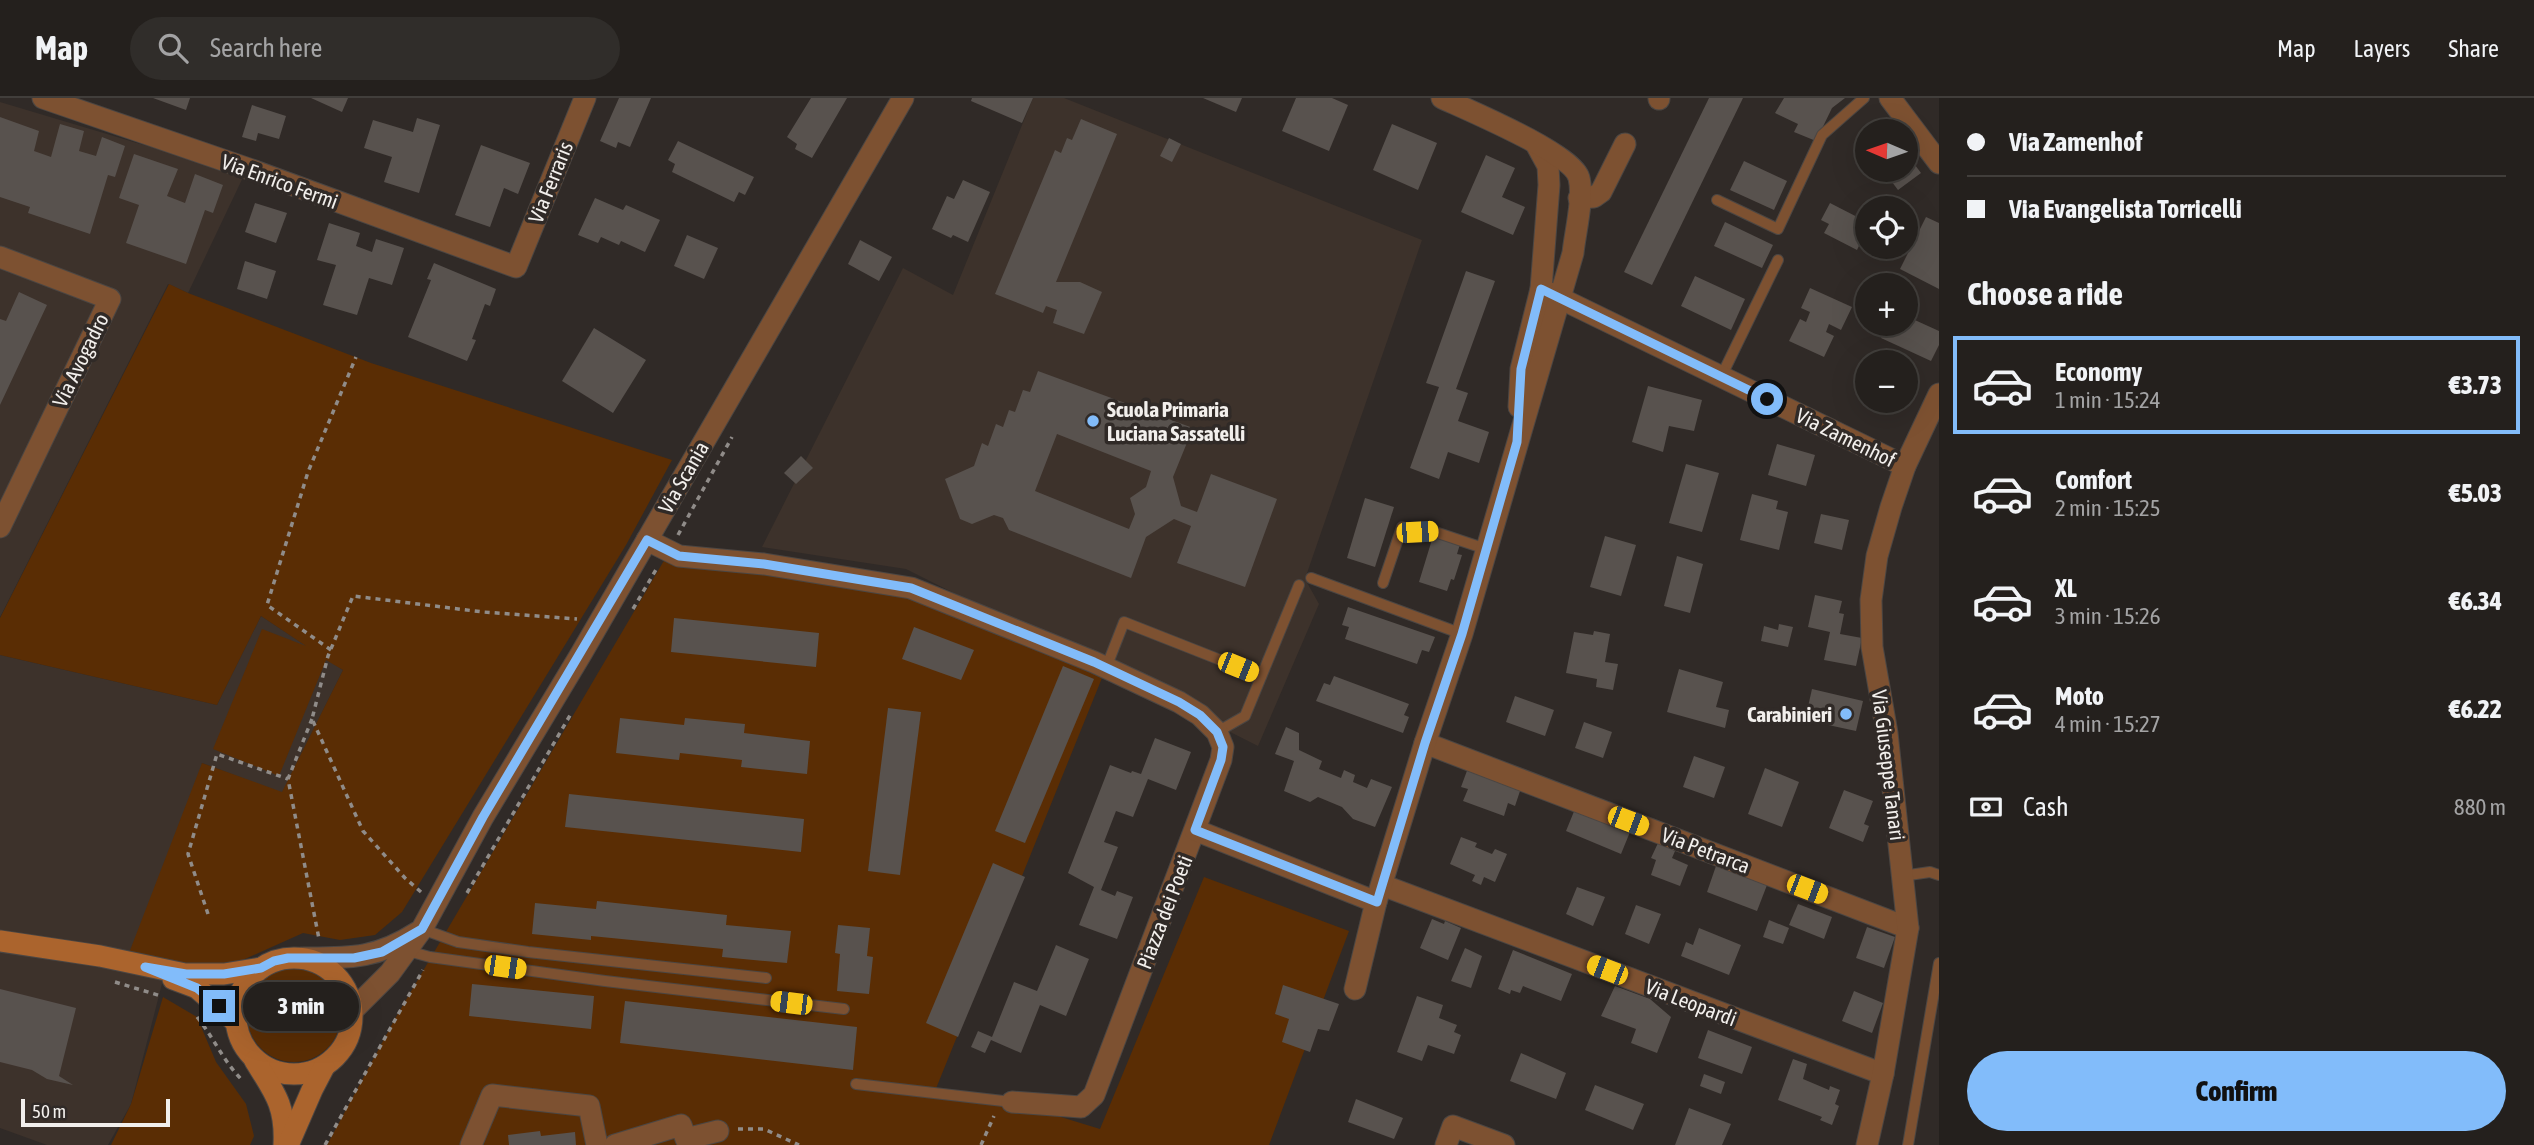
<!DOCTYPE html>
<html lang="en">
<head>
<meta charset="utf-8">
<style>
  body { margin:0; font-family:"Asap Condensed",sans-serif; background:#302d2a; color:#f1f3f6; height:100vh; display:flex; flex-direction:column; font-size:26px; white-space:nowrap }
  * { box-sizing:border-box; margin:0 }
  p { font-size:23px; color:#a3a3a4 }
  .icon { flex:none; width:38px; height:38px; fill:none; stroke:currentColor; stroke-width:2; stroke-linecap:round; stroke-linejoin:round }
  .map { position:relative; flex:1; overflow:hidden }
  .sheet { display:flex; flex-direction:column; background:#24201d; width:595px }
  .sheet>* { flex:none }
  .banner { display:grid; align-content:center; height:154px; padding:0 28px; background:#24201d }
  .needle { width:46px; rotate:272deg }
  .fabs { position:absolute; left:1855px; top:21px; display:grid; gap:14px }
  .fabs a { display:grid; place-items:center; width:63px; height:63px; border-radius:50%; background:#24201d; box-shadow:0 7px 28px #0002,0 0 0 2px #413e3b; font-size:35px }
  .scale { position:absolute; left:21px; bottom:18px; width:149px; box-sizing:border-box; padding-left:7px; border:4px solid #f2efec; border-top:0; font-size:19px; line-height:24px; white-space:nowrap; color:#f2efec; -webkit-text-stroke:5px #302a27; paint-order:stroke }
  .end { position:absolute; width:32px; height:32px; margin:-16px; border:9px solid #82bcfa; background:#111; box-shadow:0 0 0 4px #111 }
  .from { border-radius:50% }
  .bubble { position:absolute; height:49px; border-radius:24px; background:#24201d; box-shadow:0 7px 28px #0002,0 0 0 2px #413e3b; font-size:23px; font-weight:800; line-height:49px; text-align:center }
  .car { position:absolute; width:21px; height:42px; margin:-21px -10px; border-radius:9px; box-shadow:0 0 5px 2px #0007; background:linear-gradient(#f5c518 24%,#345 0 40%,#f5c518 0 76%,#345 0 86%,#f5c518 0) }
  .banner b { display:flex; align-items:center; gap:24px; height:66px; font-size:26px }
  .banner b+b { border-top:2px solid #413e3b }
  .banner i { width:18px; height:18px; background:#f1f3f6 }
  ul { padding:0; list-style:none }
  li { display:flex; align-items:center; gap:21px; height:98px; margin:0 14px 10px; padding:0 14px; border:4px solid transparent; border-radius:0px }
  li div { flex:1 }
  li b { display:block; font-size:26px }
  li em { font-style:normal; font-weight:800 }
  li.selected { border-color:#82bcfa }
  li>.icon { width:63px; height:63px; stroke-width:1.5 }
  h2 { padding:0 28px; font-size:32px; line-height:84px }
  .pay { display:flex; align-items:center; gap:18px; height:77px; padding:0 28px; font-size:26px }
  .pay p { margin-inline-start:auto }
  .primary-button { display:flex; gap:14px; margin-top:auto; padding:14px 28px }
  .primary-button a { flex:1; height:80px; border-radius:42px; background:#82bcfa; color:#111; font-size:28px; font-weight:800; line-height:80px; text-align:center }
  header { display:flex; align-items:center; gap:42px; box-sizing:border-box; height:98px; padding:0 35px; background:#24201d; border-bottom:2px solid #413e3b }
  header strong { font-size:33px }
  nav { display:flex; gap:38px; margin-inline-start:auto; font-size:24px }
  .search { width:490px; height:63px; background:#302d2a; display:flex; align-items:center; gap:18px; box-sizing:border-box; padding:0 24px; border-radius:38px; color:#a3a3a4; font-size:26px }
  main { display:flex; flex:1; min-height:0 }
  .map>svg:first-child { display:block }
</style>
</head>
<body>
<header>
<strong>Map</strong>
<div class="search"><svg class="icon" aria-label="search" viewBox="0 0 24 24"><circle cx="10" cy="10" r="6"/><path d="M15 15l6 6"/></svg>Search here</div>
<nav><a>Map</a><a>Layers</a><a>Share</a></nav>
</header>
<main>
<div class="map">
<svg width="1939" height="1047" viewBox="0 0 1939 1047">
  <rect width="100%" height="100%" fill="#302a27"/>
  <g fill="#3d322b">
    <path d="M1033 0H1064L1422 142 1305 481 1319 506 1258 648 906 471 762 449 903 170 953 197Z"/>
    <path d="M0 4 137 45 246 73 188 195 168 186 0 519Z"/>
    <path d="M261 518 343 572 282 695 202 665 164 878 131 1006 108 1047H47L0 1030V557L217 607Z"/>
  </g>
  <g fill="#5a2d04">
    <path d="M169 186 188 195 371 265 672 362 626 447 402 814 375 837 340 842 303 835 225 870 124 868 202 665 282 694 343 572 326 562 279 678 213 651 262 531 306 548 261 518 217 607 0 557V520Z"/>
    <path d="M669 454 911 490 1106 570 935 993 1012 1004 1100 1031 1204 779 1349 833 1269 1047H327L396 919Z"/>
    <circle cx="294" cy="917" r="47"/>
    <path d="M163 899 197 919 216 964 246 1006 254 1038 250 1047H111L131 1006Z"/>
  </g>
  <g fill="#58524e" fill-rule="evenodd">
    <path d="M153 0H190L186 12Z"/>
    <path d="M311 0H348L342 14Z"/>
    <path d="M619 0H651L630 49 618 44 616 50 600 43Z"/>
    <path d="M811 0H847L812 60 795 51 797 46 787 39Z"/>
    <path d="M972 0H1033L1022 25 971 3Z"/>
    <path d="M1203 0H1242L1236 14Z"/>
    <path d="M1296 0H1332L1348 7 1329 53 1282 33Z"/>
    <path d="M1709 0H1743L1652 187 1624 174Z"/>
    <path d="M1784 0H1845L1832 10 1816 43 1794 34 1798 26 1775 15Z"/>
    <path d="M252 7 286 18 279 41 258 35 256 43 242 39Z"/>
    <path d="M0 19 39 33 34 53 51 59 60 26 84 33 79 53 96 58 102 39 125 48 115 79 108 77 90 136 28 115 30 109 0 99Z"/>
    <path d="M417 20 440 27 419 95 384 84 392 59 364 50 373 22 413 34Z"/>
    <path d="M1081 21 1117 36 1056 184H1080L1102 194 1084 236 1053 225 1057 212 1046 208 1043 215 995 196 1055 52 1061 55 1067 40 1072 42Z"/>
    <path d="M1392 26 1437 45 1418 92 1373 72Z"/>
    <path d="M1169 40 1181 46 1172 64 1160 58Z"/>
    <path d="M678 43 754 79 745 97 739 94 734 104 672 74 675 66 668 62Z"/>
    <path d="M481 47 530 65 518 96 504 90 490 129 455 117Z"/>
    <path d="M1906 55 1921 75 1898 92 1883 72H1906Z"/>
    <path d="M134 56 178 71 167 98 185 105 195 76 223 87 213 115 205 112 186 166 126 145 139 107 119 100Z"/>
    <path d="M1486 57 1515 70 1502 99 1525 109 1513 137 1461 114Z"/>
    <path d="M1744 63 1787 83 1774 112 1730 92Z"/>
    <path d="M963 82 990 94 968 144 953 137 951 140 932 131 947 98 954 101Z"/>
    <path d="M595 100 623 112 626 107 660 122 645 154 621 143 619 147 601 139 598 145 578 137Z"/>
    <path d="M255 105 287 115 276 145 245 134Z"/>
    <path d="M1830 105 1867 124V131L1857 152 1824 135 1829 126 1821 122Z"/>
    <path d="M1926 119 1939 125V191L1900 171Z"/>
    <path d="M1725 124 1773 147 1762 170 1714 148Z"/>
    <path d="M329 125 360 135 356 148 372 154 376 141 404 150 392 187 369 180 357 217 323 207 336 167 317 162Z"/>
    <path d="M687 137 718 150 704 181 674 168Z"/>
    <path d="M860 142 892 159 879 183 848 166Z"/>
    <path d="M245 163 276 173 267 201 237 191Z"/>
    <path d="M434 165 496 191 490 208 485 206 472 241 476 242 467 263 408 239 431 182 427 181Z"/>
    <path d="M1466 173 1495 183 1456 291 1468 295 1458 323 1489 334 1479 365 1448 354 1439 381 1410 370 1439 289 1426 285Z"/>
    <path d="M1695 178 1745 201 1731 232 1681 208Z"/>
    <path d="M1810 190 1852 209 1841 232 1829 226 1826 234 1834 238 1824 259 1789 243 1800 221 1806 224 1810 214 1801 210Z"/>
    <path d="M19 194 47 207 0 307V221L6 223Z"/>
    <path d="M1906 218 1939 233V247L1931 263 1881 240 1887 226H1906Z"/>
    <path d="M594 230 646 262 613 315 562 283Z"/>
    <path d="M1867 269V299L1855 293Z"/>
    <path d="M1038 273 1193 330 1173 379 1181 408 1197 414 1211 376 1277 401 1245 489 1177 465 1191 428 1174 421 1146 439 1131 480 1009 432 1003 420 994 417 972 426 960 421 945 381 974 368 982 345 988 348 996 326 1003 329 1009 312 1015 314 1023 292 1030 294ZM1057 336 1151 373 1146 389 1130 400 1135 416 1129 431 1035 393Z"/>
    <path d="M1648 288 1702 302 1694 333 1669 328 1663 354 1632 344Z"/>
    <path d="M1876 303H1904L1900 313Z"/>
    <path d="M1777 346 1815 357 1806 388 1768 377Z"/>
    <path d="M801 358 813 370 796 386 784 375Z"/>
    <path d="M1686 366 1719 375 1702 434 1669 425Z"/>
    <path d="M1752 396 1778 403 1776 411 1788 414 1779 452 1740 442Z"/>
    <path d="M1365 400 1394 409 1375 469 1347 460Z"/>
    <path d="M1821 416 1849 422 1842 452 1814 445Z"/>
    <path d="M1434 435 1461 443 1457 456 1462 457 1454 482 1451 481 1447 493 1419 484Z"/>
    <path d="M1605 438 1636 447 1621 498 1590 489Z"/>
    <path d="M1677 458 1703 466 1690 515 1664 508Z"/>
    <path d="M1815 497 1842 503 1839 515 1844 516 1840 536 1862 540 1856 568 1824 562 1830 534 1808 529Z"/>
    <path d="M1348 509 1435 539 1429 554 1422 552 1417 566 1345 541 1349 529 1342 527Z"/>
    <path d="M674 520 819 535 816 569 671 554Z"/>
    <path d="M1779 526 1793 529 1788 549 1761 543 1764 528 1778 532Z"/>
    <path d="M914 529 974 552 961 582 902 561Z"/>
    <path d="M1594 533 1610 536 1605 564 1618 566 1613 592 1596 589 1597 581 1566 575 1574 534 1593 537Z"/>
    <path d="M1063 568 1094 581 1025 745 995 733Z"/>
    <path d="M1679 571 1723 584 1716 609 1729 612 1725 630 1667 614Z"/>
    <path d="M1334 578 1409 606 1404 617 1409 619 1403 635 1316 603 1324 585 1330 587Z"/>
    <path d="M1812 591 1863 603 1856 633 1805 622Z"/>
    <path d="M1515 598 1554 612 1545 638 1506 624Z"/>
    <path d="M888 610 921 614 900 777 868 773Z"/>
    <path d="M620 620 684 627 685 620 745 626 744 635 810 643 807 676 741 669 742 662 680 655 679 662 616 655Z"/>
    <path d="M1584 624 1612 634 1603 660 1575 650Z"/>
    <path d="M1286 629 1299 635V652L1322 663 1319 671 1341 680 1344 672 1355 677 1353 684 1367 690 1371 681 1392 689 1375 729 1353 721 1342 709 1318 699 1310 704 1284 693 1294 663 1275 656Z"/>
    <path d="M1155 640 1191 654 1176 692 1148 681 1133 719 1116 713 1104 744 1118 749 1101 792 1115 798 1117 793 1133 799 1117 841 1079 827 1094 789 1068 775 1110 667 1131 675 1132 673 1141 676Z"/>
    <path d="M1694 658 1725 669 1714 700 1683 689Z"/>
    <path d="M1468 670 1521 690 1515 708 1508 705 1504 718 1463 703 1468 691 1461 689Z"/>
    <path d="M1765 670 1799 684 1782 729 1748 716Z"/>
    <path d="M1844 692 1873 703 1864 726 1869 728 1863 744 1829 730Z"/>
    <path d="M569 696 804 721 801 754 565 729Z"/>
    <path d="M1575 711 1630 734 1621 756 1566 733Z"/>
    <path d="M1461 739 1477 745 1475 749 1492 756 1495 751 1507 756 1495 784 1484 779 1481 787 1472 783 1475 777 1450 766Z"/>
    <path d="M1658 745 1675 753 1672 760 1688 767 1680 788 1651 777 1656 762 1651 760Z"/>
    <path d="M993 765 1025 779 958 939 926 925Z"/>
    <path d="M1716 768 1767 787 1757 813 1707 794Z"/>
    <path d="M1577 789 1605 799 1593 828 1566 816Z"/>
    <path d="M597 803 727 817 726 827 791 833 787 865 722 859 723 851 591 838V842L532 836 535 805 596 811Z"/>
    <path d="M1798 806 1832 819 1824 841 1789 827Z"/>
    <path d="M1636 807 1661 816 1649 846 1625 836Z"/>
    <path d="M1432 821 1444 826 1445 823 1461 830 1448 862 1420 850Z"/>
    <path d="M1769 822 1789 830 1783 846 1763 839Z"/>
    <path d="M838 827 870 830 867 858 873 859 869 896 837 893 840 856 835 855Z"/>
    <path d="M1867 829 1895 839 1884 870 1856 860Z"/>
    <path d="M1699 830 1741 847 1729 877 1681 858 1686 844 1693 847Z"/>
    <path d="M1056 847 1089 861 1066 918 1040 907 1021 955 991 942 985 955 971 949 978 933 992 939 1014 884 1037 893Z"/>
    <path d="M1465 850 1482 858 1471 890 1451 883Z"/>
    <path d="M1513 852 1572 876 1561 903 1523 888 1520 895 1511 892 1510 896 1498 891Z"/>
    <path d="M472 886 594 898 591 931 469 918Z"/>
    <path d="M1283 887 1339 906 1329 933 1318 931 1310 954 1282 944 1289 921 1275 916Z"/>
    <path d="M1615 888 1650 901 1671 919 1657 955 1631 945 1636 931 1601 918Z"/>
    <path d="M0 891 76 910 59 978 73 987 47 981 32 972 0 964Z"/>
    <path d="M1854 893 1883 905 1872 935 1842 923Z"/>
    <path d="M1417 898 1443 907 1439 920 1457 927 1454 934 1461 937 1454 956 1428 947 1422 963 1397 954Z"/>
    <path d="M625 903 857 929 853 972 620 945Z"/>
    <path d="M1708 932 1752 949 1742 976 1698 960Z"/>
    <path d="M1521 955 1566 975 1556 1001 1510 983Z"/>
    <path d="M1793 961 1807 966 1803 981 1829 992 1830 988 1840 992 1835 1006 1839 1008 1832 1027 1820 1022 1822 1019 1778 1002Z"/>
    <path d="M1704 976 1725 984 1721 996 1700 988Z"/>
    <path d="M1595 987 1644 1006 1633 1032 1585 1012Z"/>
    <path d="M1356 1001 1403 1020 1394 1041 1348 1024Z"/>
    <path d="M1689 1010 1731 1026 1722 1047H1675Z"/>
    <path d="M540 1033 541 1038 575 1034 576 1047H509L508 1037Z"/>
  </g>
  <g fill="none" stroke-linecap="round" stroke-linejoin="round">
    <defs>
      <g id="lane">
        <path d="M1717 102 1778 131 1822 37 1864 0"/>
        <path d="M1721 279 1778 162"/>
        <path d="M1311 480 1462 536"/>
        <path d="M1383 485 1402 429 1417 434 1432 433 1486 451"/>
        <path d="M1106 570 1124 524 1261 578"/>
        <path d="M1217 634 1245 618 1299 487"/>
        <path d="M1902 778 1930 774 1939 777"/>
        <path d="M422 831 458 844 528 854 766 880"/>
        <path d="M408 853 430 859 605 883 844 911"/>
        <path d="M856 986 1012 1004"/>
        <path d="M1908 1047 1939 865"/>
      </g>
      <g id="street">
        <path d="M43 0 249 71 516 169 585 0"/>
        <path d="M1890 0 1939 65"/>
        <path d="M1659 1V0"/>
        <path d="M1579 100 1594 99 1601 94 1625 46"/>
        <path d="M0 159 110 201 0 429"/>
        <path d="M1541 191 1905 368"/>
        <path d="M1519 309 1521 271 1541 191 1549 87 1548 68 1536 46"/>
        <path d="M647 442 679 458 764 466 911 490 1094 564 1179 604 1200 617 1217 634 1223 649 1221 662 1094 997 1081 1009 1012 1004"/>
        <path d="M1425 645 1908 830"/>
        <path d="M1195 732 1376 804"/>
        <path d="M1382 787 1883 976"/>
        <path d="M303 860C351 860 376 861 418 834"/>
        <path d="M1355 891 1376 804 1425 645 1462 536 1573 155C1575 135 1584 100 1579 80 1573 56 1468 12 1442 0"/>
        <path d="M353 912 390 875 422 831 483 719 581 556 903 0"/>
        <path d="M471 1047 492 997 589 1008 597 1047"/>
        <path d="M615 1047 681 1027 686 1041 718 1033"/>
        <path d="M1446 1047 1453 1028 1504 1047"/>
        <path d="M1867 1047 1883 976 1908 830 1887 635 1872 549 1871 502 1877 458 1891 409 1905 368 1939 296"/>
      </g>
      <g id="secondary">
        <path d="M0 843 100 858 185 876H224L261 870"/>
        <circle cx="294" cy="918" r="58"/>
        <path d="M173 881 197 890 236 924"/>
        <path d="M255 963C275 995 286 1008 284 1047"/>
        <path d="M289 1045 312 992 324 969"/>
      </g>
    </defs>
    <use href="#lane" stroke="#4b4643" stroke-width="12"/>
    <use href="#street" stroke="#4b4643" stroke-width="23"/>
    <use href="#secondary" stroke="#4b4643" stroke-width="23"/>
    <g stroke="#908c89" stroke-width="3.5" stroke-dasharray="5 5" stroke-linecap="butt">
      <path d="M678 437 732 339"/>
      <path d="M633 511 657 470"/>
      <path d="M331 552 267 507 308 374 356 259"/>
      <path d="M312 621 288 681 319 841"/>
      <path d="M421 794 405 780 363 733 312 621 328 558 353 498 483 514 577 521"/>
      <path d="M467 795 572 614"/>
      <path d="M208 816 188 756 217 656 288 681"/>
      <path d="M115 884 161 898"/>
      <path d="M197 919C214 940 222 961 241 981"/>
      <path d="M738 1031H764L799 1047"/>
      <path d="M325 1047 423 872"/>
      <path d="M981 1047 994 1018"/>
    </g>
    <use href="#lane" stroke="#7d5131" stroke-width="10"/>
    <use href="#street" stroke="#7d5131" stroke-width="21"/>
    <use href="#secondary" stroke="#ab642d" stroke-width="21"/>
  </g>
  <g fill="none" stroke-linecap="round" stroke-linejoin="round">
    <path stroke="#82bcfa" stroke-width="9" d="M219 908 197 890 145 869 186 876H224L261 870 274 863 288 860H354L382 854 422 831 483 719 647 442 679 458 764 466 911 490 1094 564 1179 604 1200 617 1217 634 1223 649 1221 662 1195 732 1377 804 1425 645 1462 536 1517 344 1521 271 1541 191 1767 301"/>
  </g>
  <g fill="#82bcfa" stroke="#302a27" stroke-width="2.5">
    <circle cx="1093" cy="323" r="7"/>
    <circle cx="1846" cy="616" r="7"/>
  </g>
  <g text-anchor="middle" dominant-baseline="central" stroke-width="7" stroke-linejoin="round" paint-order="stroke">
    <g font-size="21" fill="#f2efec" stroke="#302a27">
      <text transform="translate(280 83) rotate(20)">Via Enrico Fermi</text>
      <text transform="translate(550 84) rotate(-68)">Via Ferraris</text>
      <text transform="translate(80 262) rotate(-64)">Via Avogadro</text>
      <text transform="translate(1846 339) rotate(26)">Via Zamenhof</text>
      <text transform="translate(683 379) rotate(-60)">Via Scania</text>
      <text transform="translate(1889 667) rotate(83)">Via Giuseppe Tanari</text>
      <text transform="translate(1706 752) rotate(21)">Via Petrarca</text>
      <text transform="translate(1164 814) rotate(-69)">Piazza dei Poeti</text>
      <text transform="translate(1691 904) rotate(21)">Via Leopardi</text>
    </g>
    <g font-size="21" font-weight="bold" fill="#f2efec" stroke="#302a27" text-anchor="start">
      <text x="1107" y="311">Scuola Primaria<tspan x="1107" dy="24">Luciana Sassatelli</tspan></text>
      <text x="1832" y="616" text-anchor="end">Carabinieri</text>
    </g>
  </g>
</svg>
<div class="fabs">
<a><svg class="needle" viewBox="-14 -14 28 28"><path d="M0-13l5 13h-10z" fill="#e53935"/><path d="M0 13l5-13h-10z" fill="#a3a3a4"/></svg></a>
<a><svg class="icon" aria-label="locate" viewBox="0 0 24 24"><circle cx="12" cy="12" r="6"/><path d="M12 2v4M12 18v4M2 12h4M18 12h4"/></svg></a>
<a>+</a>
<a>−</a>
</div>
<div class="scale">50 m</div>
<i class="end from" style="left:1767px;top:301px"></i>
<i class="end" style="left:219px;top:908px"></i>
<div class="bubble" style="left:243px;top:884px;width:116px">3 min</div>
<i class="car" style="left:1417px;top:434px;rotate:87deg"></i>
<i class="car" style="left:1238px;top:569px;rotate:112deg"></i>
<i class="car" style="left:1628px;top:723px;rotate:111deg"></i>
<i class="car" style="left:1807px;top:791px;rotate:111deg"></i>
<i class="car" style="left:505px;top:869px;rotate:98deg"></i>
<i class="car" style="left:1607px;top:872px;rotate:291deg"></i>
<i class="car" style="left:791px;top:905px;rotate:277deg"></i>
</div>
<section class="sheet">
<div class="banner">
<b><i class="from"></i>Via Zamenhof</b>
<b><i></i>Via Evangelista Torricelli</b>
</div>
<h2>Choose a ride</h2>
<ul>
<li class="selected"><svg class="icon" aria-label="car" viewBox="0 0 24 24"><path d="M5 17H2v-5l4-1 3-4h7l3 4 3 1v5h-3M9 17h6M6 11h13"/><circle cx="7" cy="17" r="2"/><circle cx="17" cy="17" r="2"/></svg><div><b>Economy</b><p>1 min · 15:24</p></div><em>€3.73</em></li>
<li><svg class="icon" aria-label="car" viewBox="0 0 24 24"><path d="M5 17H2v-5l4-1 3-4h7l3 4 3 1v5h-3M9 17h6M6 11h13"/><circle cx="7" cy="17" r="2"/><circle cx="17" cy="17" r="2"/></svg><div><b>Comfort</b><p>2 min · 15:25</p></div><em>€5.03</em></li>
<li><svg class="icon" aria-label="car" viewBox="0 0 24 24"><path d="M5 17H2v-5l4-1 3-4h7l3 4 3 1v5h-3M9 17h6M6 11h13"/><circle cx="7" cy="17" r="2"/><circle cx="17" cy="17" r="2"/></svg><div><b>XL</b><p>3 min · 15:26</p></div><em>€6.34</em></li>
<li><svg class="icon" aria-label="car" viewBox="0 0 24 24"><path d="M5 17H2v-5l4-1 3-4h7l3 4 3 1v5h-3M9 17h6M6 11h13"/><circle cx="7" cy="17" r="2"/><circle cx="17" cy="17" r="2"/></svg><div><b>Moto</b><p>4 min · 15:27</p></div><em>€6.22</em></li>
</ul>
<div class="pay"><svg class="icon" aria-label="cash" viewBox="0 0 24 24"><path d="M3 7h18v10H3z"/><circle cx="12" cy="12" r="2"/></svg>Cash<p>880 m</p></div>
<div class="primary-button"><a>Confirm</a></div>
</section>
</main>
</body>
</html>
